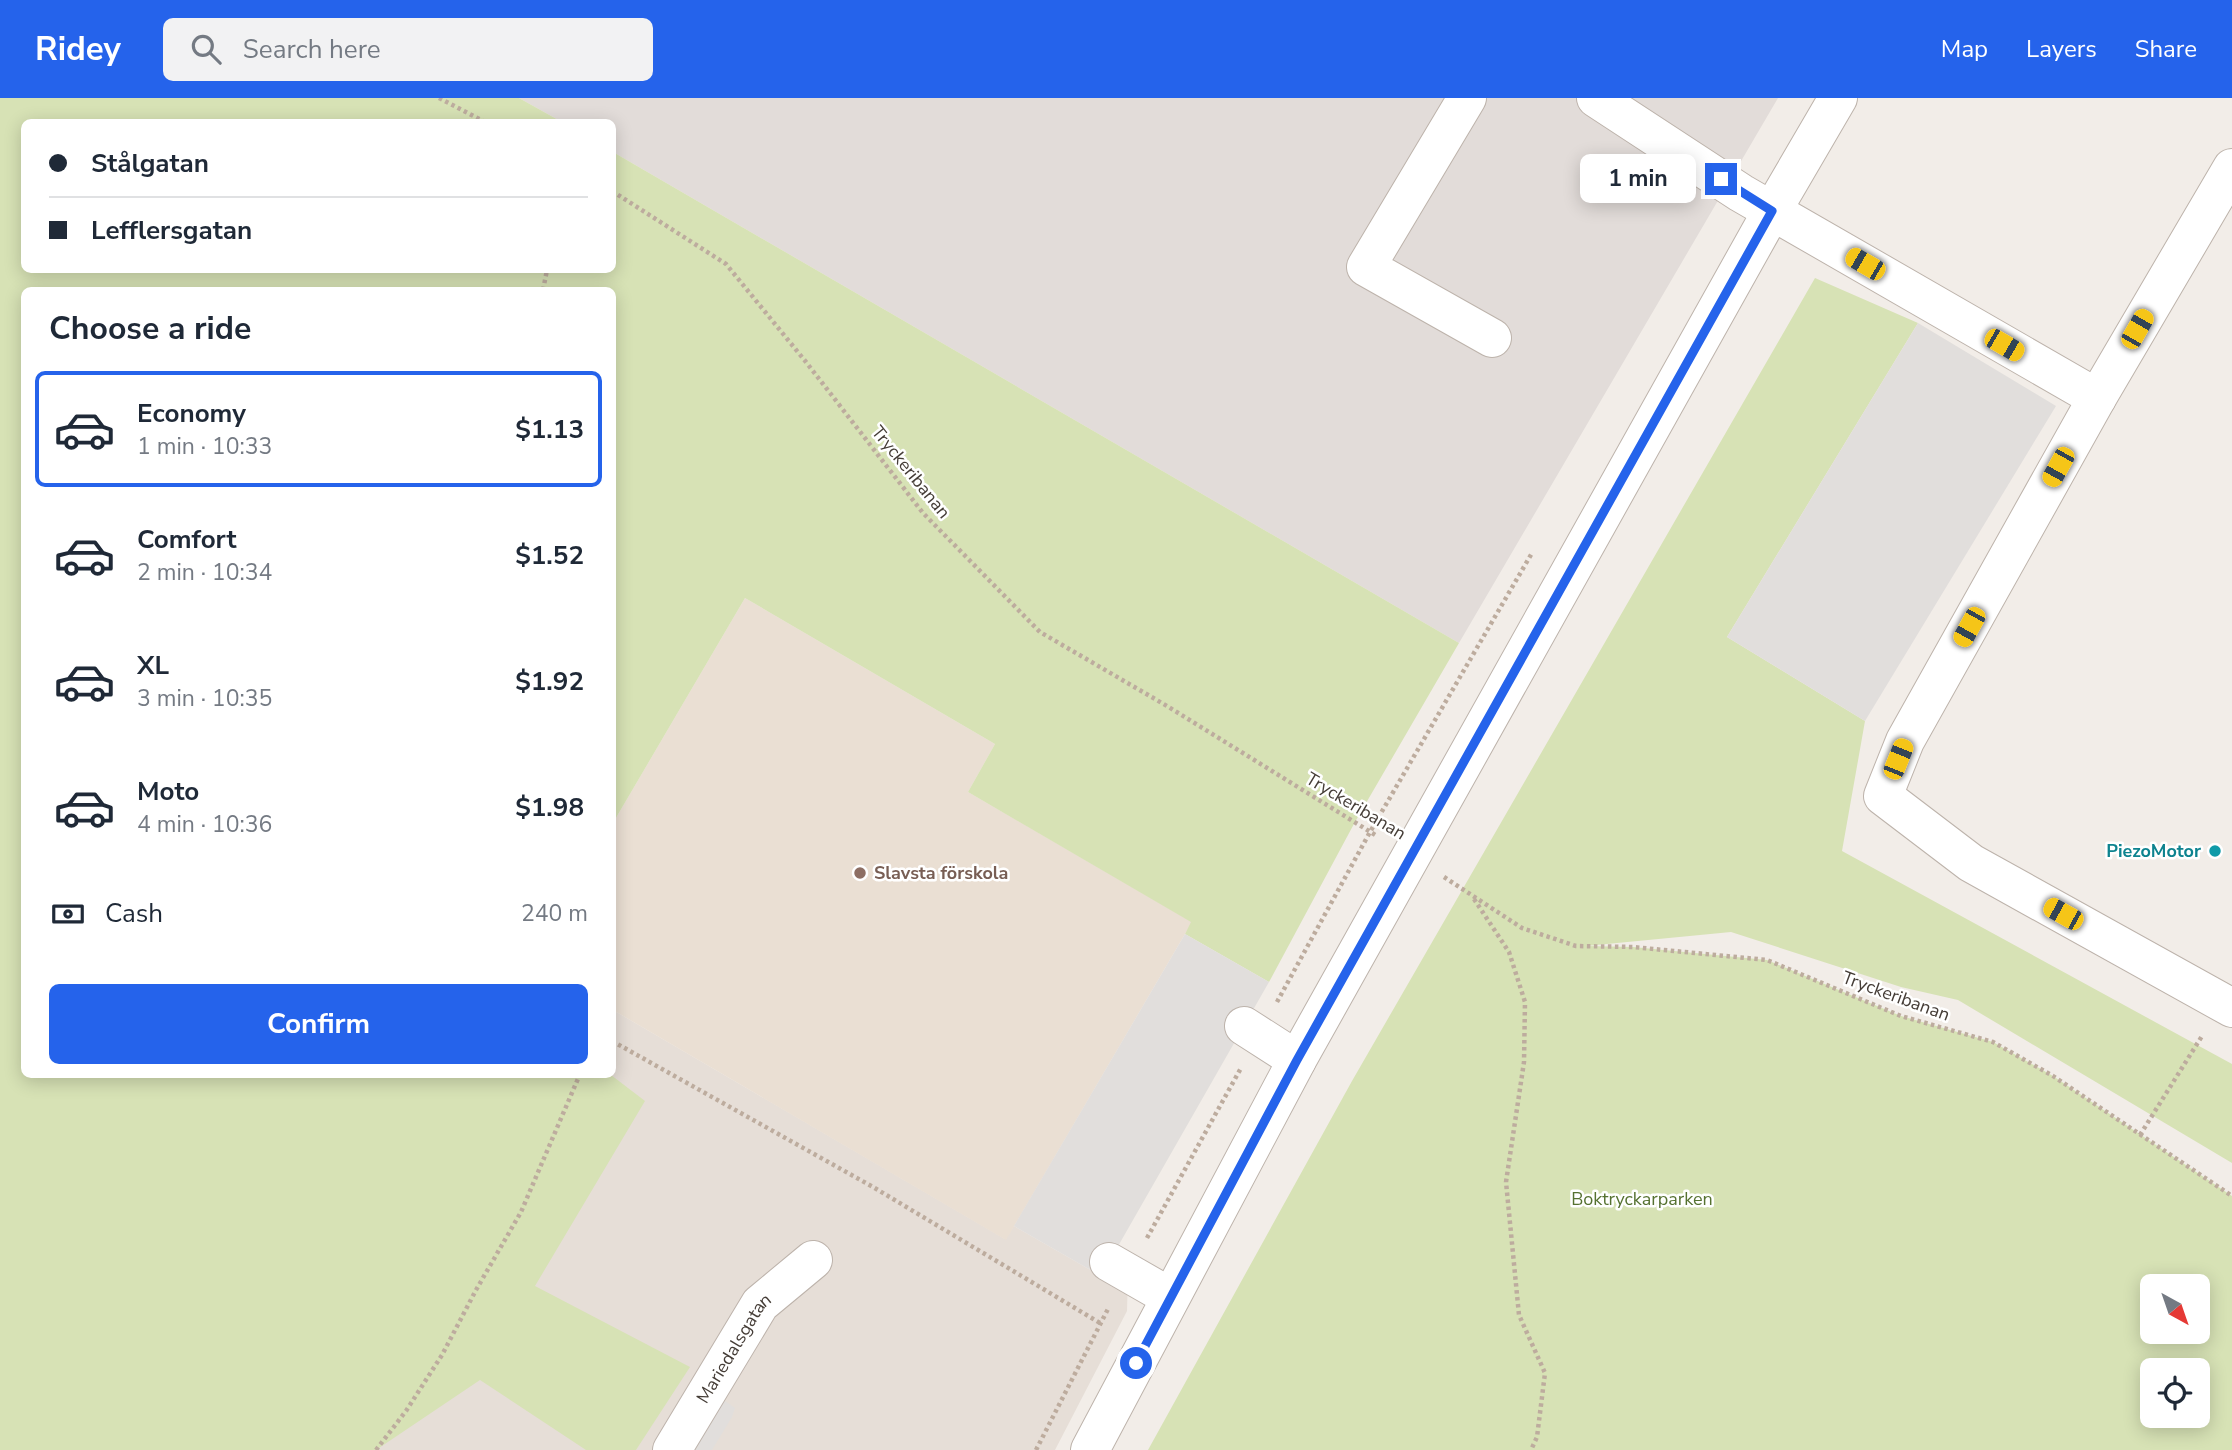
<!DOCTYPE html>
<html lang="en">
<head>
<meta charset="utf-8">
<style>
  body { margin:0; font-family:"Nunito Sans",sans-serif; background:#f2f2f3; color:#1f2937; height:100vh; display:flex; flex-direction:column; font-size:26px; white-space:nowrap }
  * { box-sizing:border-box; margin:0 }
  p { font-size:23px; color:#747a83 }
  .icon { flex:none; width:38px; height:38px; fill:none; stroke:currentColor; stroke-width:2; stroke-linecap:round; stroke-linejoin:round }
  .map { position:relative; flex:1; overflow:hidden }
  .panel { position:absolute; left:21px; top:189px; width:595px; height:791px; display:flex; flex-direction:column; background:#fff; border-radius:10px; box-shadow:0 4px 18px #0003 }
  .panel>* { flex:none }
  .guide { position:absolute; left:21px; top:21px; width:595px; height:154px; border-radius:10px; box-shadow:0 4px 18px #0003; display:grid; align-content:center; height:154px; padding:0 28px; background:#fff }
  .needle { width:46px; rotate:140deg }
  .fabs { position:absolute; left:2140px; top:1176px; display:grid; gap:14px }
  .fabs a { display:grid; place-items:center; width:70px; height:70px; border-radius:10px; background:#fff; box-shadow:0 4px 18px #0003; font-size:35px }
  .end { position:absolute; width:32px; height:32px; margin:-16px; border:9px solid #2563eb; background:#fff; box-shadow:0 0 0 4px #fff }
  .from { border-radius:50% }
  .bubble { position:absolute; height:49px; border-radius:10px; background:#fff; box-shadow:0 4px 18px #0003; font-size:23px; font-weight:700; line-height:49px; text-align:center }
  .car { position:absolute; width:21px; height:42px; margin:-21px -10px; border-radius:9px; box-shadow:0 0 5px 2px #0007; background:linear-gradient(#f5c518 24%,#345 0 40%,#f5c518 0 76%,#345 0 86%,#f5c518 0) }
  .guide b { display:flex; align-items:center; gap:24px; height:66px; font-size:26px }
  .guide b+b { border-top:2px solid #e0e1e3 }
  .guide i { width:18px; height:18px; background:#1f2937 }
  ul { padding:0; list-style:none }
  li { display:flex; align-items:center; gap:21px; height:116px; margin:0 14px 10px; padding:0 14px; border:4px solid transparent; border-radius:10px }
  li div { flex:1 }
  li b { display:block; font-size:26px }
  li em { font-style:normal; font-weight:700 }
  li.current { border-color:#2563eb }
  li>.icon { width:63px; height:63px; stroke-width:1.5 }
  h2 { padding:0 28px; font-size:32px; line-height:84px }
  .pay { display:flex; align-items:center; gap:18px; height:77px; padding:0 28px; font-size:26px }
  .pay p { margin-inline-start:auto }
  .action { display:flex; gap:14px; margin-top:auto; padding:14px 28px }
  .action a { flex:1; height:80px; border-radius:10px; background:#2563eb; color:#fff; font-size:28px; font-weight:700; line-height:80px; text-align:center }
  header { display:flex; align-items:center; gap:42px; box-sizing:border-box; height:98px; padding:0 35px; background:#2563eb; color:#fff }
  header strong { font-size:33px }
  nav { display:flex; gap:38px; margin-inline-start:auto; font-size:24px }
  .search { width:490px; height:63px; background:#f2f2f3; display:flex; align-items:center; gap:18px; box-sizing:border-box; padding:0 24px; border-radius:10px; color:#747a83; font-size:26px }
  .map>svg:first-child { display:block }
</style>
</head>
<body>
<header>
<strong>Ridey</strong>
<div class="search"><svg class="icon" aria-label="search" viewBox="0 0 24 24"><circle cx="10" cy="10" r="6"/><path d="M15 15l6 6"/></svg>Search here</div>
<nav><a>Map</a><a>Layers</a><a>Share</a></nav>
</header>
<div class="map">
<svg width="2232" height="1352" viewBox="0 0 2232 1352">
  <rect width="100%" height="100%" fill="#f2ede8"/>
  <path fill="#e6ded7" d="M613 912 1005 1141 1014 1128 1101 1178 1128 1175 1127 1213 1055 1352H257L477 977 612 976Z"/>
  <path fill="#e2dcd9" d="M519 0H1778L1459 545 613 54 612 24H562Z"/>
  <path fill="#eadfd3" d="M745 500 995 646 968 694 1192 824 1006 1142 613 912V725Z"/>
  <g fill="#d7e2b5" fill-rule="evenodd">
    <path d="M0 0H519L562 24H24V172H612L613 54 1459 545 1355 724 1269 884 1185 836 1191 824 968 694 995 646 745 500 613 725 612 192H24V976L611 977 645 1003 535 1188 690 1269 636 1352H586L480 1282 376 1352H0Z"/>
    <path d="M1815 180 1918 225 1727 539 1865 623 1842 753 2232 966V1065L1958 902 1901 889 1731 834 1586 848 1633 849 1767 862 1901 918 1993 944 2053 978 2232 1098V1352H1148L1352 983ZM2152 1188H2198V1234H2152ZM2152 1272H2198V1318H2152Z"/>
  </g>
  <g fill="#e1dedc">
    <path d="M1918 225 2056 308 1865 623 1727 539Z"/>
    <path d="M1185 836 1269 884 1101 1178 1014 1128Z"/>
    <path d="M721 1300 735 1310 732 1319 712 1352H690Z"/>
  </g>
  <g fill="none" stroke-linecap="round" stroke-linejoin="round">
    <defs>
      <g id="minor">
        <path d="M1467 0 1366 169 1492 240"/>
        <path d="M1596 0 1741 95 2097 300"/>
        <path d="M2232 70 2097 300 1905 643 1883 698 1971 765 2232 910"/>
        <path d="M1244 928 1297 962"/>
        <path d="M1109 1164 1170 1199"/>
        <path id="s1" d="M672 1352 760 1206 813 1162"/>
        <path d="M1090 1352 1297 962 1772 113 1838 0"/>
      </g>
    </defs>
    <use href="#minor" stroke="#bdb3ab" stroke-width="40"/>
    <g stroke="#bdac9e" stroke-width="4.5" stroke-dasharray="3.5 3.5" stroke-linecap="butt">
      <path d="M439 0 485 24"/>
      <path d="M612 93 726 166 806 264 923 415 1040 534 1167 608 1377 738"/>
      <path d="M543 192 547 172"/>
      <path d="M1444 779 1522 830 1576 848 1633 849 1767 862 1901 918 1993 944 2053 978 2232 1098"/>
      <path d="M1474 801 1509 854 1525 904 1524 964 1506 1084 1519 1217 1545 1275 1537 1339 1531 1352"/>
      <path d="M1277 904 1370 734 1532 455"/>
      <path d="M612 943 873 1089 1100 1225"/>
      <path d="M2140 1037 2202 938"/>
      <path d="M1147 1140 1241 970"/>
      <path d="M376 1352 406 1313 442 1257 476 1192 521 1114 580 976"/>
      <path d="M1036 1352 1109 1209"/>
    </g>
    <use href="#minor" stroke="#fff" stroke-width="38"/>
  </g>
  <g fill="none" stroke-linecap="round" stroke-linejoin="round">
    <path stroke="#2563eb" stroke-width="9" d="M1136 1265 1297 962 1772 113 1721 81"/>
  </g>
  <circle fill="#0f9aa8" stroke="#fff" stroke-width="2.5" cx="2215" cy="753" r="7"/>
  <circle fill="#8d6e63" stroke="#fff" stroke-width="2.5" cx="860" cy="775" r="7"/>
  <g text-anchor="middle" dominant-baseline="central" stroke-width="5" stroke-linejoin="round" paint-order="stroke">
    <g font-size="18" fill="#453d37" stroke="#fff">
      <text transform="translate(911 374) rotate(51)">Tryckeribanan</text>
      <text transform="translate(1356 708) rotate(31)">Tryckeribanan</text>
      <text transform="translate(1896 898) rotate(20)">Tryckeribanan</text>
      <text stroke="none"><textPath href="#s1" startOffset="119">Mariedalsgatan</textPath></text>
    </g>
    <g font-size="18" font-weight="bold" fill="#0d838f" stroke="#fff" text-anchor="end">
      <text x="2201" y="753">PiezoMotor</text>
    </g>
    <g font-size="18" font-weight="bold" fill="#785e54" stroke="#fff" text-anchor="start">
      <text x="874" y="775">Slavsta förskola</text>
    </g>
    <g font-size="18" fill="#557130" stroke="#fff">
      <text x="1642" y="1101">Boktryckarparken</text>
    </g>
  </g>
</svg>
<div class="fabs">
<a><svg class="needle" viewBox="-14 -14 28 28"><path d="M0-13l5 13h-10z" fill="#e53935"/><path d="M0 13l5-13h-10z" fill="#747a83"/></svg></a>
<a><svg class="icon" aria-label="locate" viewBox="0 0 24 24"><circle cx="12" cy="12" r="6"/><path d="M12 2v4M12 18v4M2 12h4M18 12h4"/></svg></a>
</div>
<i class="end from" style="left:1136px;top:1265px"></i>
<i class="end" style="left:1721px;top:81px"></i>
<div class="bubble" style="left:1580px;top:56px;width:116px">1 min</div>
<i class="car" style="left:1865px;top:166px;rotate:300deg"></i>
<i class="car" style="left:2137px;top:231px;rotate:30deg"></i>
<i class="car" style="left:2004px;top:247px;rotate:120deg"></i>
<i class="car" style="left:2058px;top:369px;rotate:209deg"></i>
<i class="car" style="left:1969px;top:529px;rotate:209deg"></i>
<i class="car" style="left:1898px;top:661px;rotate:22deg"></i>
<i class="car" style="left:2063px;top:816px;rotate:299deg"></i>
<div class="guide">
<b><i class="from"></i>Stålgatan</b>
<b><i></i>Lefflersgatan</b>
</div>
<section class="panel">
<h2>Choose a ride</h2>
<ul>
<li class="current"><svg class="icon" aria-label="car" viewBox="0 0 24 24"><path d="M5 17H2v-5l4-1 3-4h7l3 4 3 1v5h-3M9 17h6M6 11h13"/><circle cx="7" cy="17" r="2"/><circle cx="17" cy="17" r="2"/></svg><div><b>Economy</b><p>1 min · 10:33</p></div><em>$1.13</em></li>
<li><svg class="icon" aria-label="car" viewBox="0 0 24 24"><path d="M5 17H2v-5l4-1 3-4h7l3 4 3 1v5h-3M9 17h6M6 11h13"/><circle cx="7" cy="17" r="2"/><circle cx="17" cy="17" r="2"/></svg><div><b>Comfort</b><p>2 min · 10:34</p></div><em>$1.52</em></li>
<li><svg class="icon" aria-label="car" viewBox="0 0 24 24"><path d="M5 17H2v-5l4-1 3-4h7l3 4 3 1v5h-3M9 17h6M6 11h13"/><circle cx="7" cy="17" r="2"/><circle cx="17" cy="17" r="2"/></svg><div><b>XL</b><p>3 min · 10:35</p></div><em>$1.92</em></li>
<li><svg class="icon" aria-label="car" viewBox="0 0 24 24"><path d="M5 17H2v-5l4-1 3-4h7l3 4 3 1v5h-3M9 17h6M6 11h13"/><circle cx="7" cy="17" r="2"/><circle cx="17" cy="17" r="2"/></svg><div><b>Moto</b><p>4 min · 10:36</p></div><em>$1.98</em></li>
</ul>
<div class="pay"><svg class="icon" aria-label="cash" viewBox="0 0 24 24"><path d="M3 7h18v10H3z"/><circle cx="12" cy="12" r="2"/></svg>Cash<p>240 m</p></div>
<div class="action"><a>Confirm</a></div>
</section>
</div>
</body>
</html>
